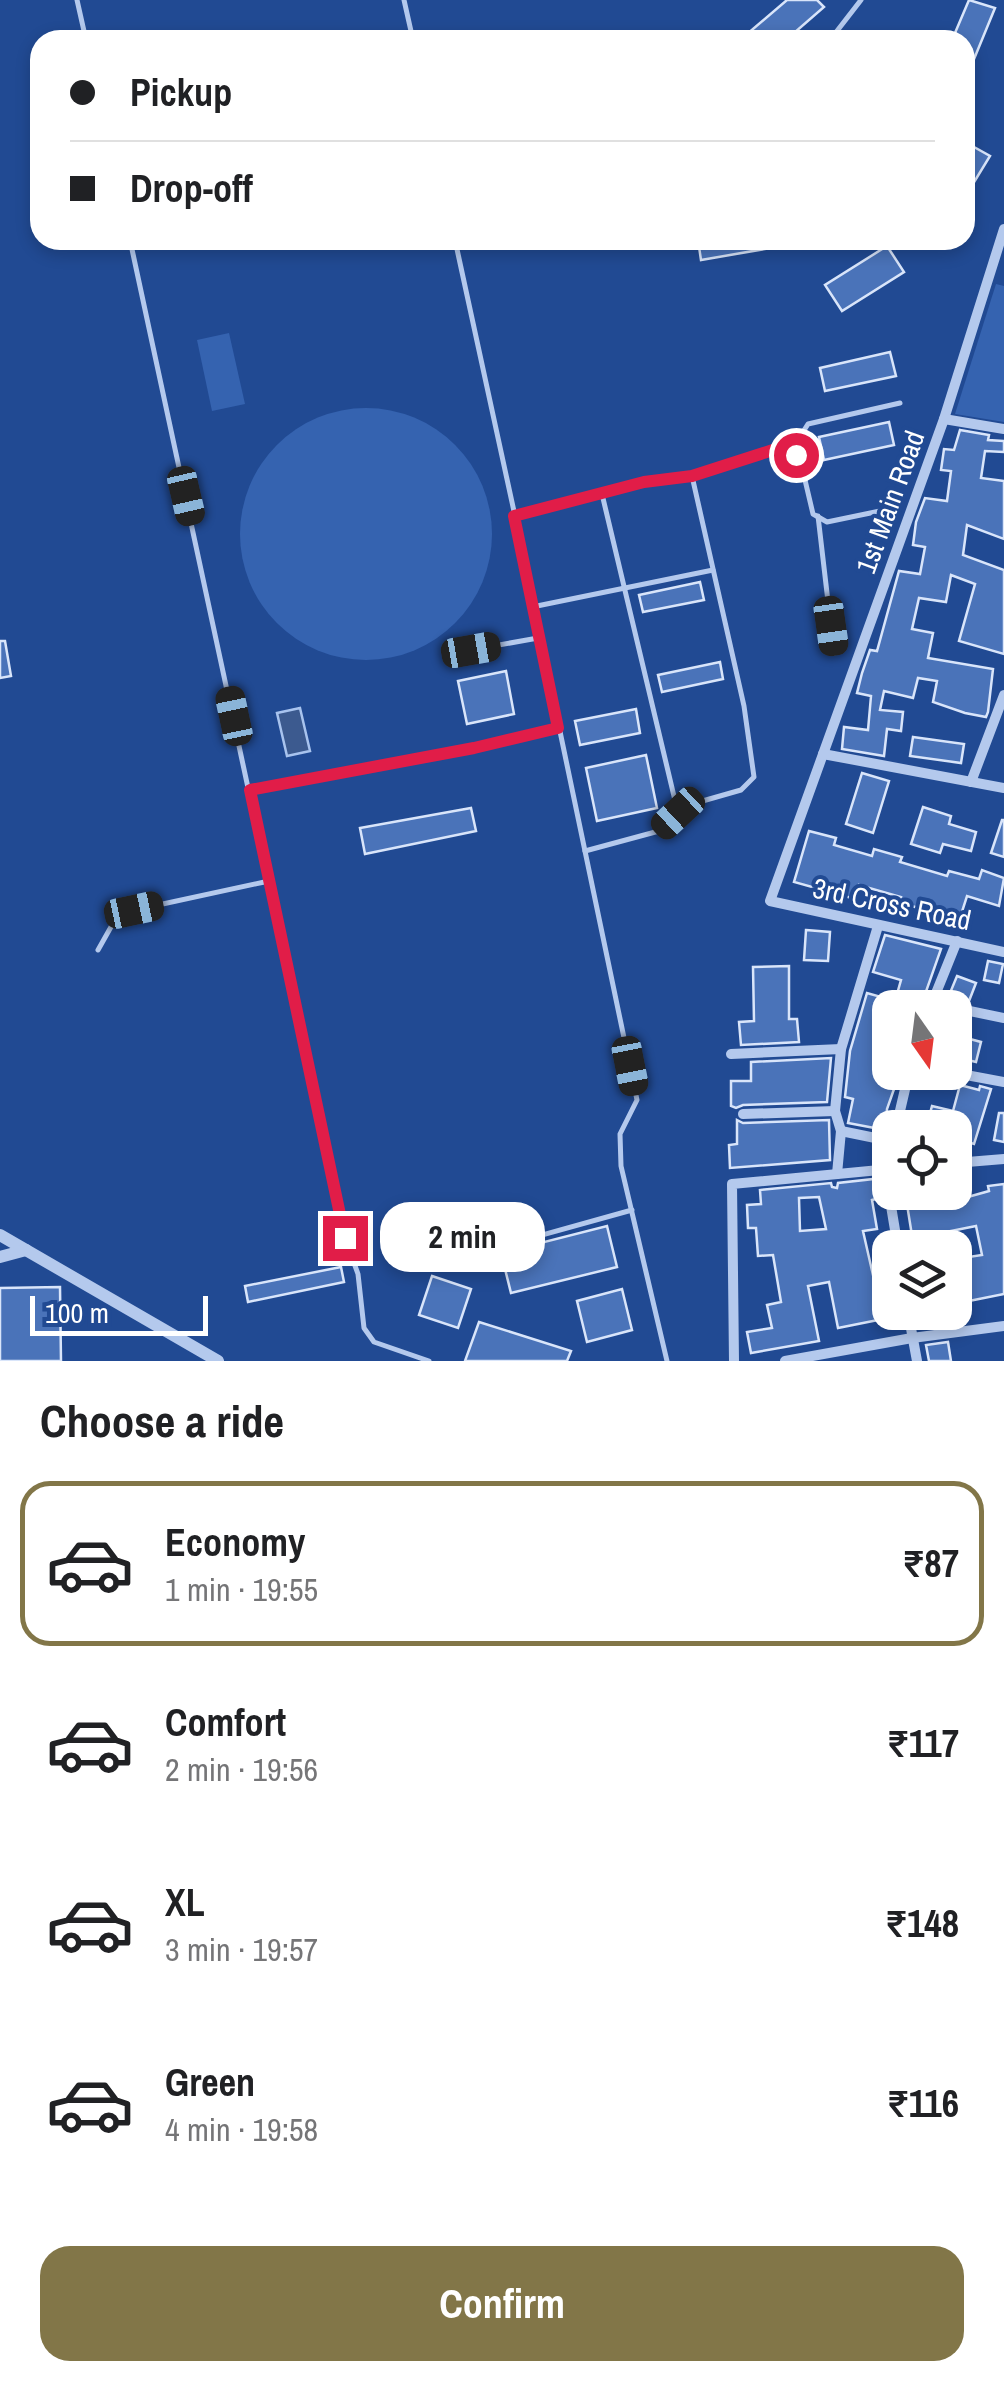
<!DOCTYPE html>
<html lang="en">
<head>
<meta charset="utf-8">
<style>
  body { margin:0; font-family:"Archivo Narrow",sans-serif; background:#f2f2f2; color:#202124; height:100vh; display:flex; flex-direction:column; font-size:38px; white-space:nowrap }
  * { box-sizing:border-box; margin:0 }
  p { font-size:32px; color:#757577 }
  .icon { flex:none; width:55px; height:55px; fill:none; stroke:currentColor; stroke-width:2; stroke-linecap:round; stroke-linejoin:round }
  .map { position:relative; height:1361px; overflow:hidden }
  .sheet { display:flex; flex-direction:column; background:#fff; flex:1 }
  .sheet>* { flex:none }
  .banner { position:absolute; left:30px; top:30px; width:945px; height:220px; border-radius:30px; box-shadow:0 5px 15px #0003; display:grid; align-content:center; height:220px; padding:0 40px; background:#fff }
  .needle { width:65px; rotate:166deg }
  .controls { position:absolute; left:872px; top:990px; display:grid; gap:20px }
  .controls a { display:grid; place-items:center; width:100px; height:100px; border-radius:20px; background:#fff; box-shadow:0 5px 15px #0003; font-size:50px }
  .scale { position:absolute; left:30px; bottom:25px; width:178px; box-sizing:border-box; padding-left:10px; border:5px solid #fff; border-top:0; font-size:28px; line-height:35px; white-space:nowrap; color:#fff; -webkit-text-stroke:8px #214a93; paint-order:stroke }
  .end { position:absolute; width:45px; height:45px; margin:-22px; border:12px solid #e11d48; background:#fff; box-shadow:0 0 0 5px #fff }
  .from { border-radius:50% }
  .bubble { position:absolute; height:70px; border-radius:30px; background:#fff; box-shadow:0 5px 15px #0003; font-size:32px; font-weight:800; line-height:70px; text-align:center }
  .car { position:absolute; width:30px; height:60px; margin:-30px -15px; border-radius:12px; box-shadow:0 0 8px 2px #0007; background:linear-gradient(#222 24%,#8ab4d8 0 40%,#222 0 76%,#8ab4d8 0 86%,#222 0) }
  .banner b { display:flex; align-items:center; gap:35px; height:95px; font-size:38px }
  .banner b+b { border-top:2px solid #e0e0e0 }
  .banner i { width:25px; height:25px; background:#202124 }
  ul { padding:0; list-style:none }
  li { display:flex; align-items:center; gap:30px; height:165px; margin:0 20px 15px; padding:0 20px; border:5px solid transparent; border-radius:30px }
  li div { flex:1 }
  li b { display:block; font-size:38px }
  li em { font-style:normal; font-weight:800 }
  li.current { border-color:#827648 }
  li>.icon { width:90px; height:90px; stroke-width:1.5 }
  h2 { padding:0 40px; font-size:45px; line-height:120px }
  .cta { display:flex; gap:20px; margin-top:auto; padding:20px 40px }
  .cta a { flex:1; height:115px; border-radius:30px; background:#827648; color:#fff; font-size:40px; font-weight:800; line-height:115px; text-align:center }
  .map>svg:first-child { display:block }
</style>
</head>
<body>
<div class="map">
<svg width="1004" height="1361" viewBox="0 0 1004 1361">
  <rect width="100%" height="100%" fill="#214a93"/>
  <g fill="#3563b0">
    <path d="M996 284 1004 286V422L955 414Z"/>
    <path d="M229 333 245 404 212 411 197 340Z"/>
    <circle cx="366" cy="534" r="126"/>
  </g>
  <path fill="#3c5a8f" stroke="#a8c3ee" stroke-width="2.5" d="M300 708 310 751 287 756 277 713Z"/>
  <g fill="#4a73b9" stroke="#d9e5fa" stroke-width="2.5" fill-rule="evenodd">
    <path d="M787 0H817L824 7 786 40H740Z"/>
    <path d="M969 0 995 8 965 81V40H952Z"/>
    <path d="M965 142 990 156 965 197Z"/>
    <path d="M698 240H788V245L701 260Z"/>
    <path d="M887 246 904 272 842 311 825 285Z"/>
    <path d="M890 352 896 376 825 391 820 368Z"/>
    <path d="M889 422 894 445 824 460 819 437Z"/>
    <path d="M960 430 989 435 988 440 1004 441V452L985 451 981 478 1004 481V539L967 525 963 555 1004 570V654L959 641 975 584 951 575 946 602 919 598 912 629 933 633 928 658 993 669 988 712 986 717 965 713 933 702 937 681 918 678 913 698 884 691 880 710 903 712 901 731 887 729 884 756 842 749 844 727 868 730 871 696 857 693 862 673 870 650 877 651 899 571 920 574 925 547 913 545 916 522 925 498 947 501 951 471 941 470 944 449 954 450Z"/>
    <path d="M700 582 704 600 643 612 639 595Z"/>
    <path d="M0 641H5L11 676 0 678Z"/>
    <path d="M720 662 723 679 662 692 658 675Z"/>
    <path d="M506 671 514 714 467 724 458 681Z"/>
    <path d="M636 709 640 733 580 745 575 721Z"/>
    <path d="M913 737 964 744 961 763 910 756Z"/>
    <path d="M646 755 657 808 597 821 586 768Z"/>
    <path d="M862 773 889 781 873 833 846 824Z"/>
    <path d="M923 807 951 816 949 824 976 832 971 851 943 844 940 853 911 844Z"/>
    <path d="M471 808 476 831 365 854 360 828Z"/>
    <path d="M1002 820H1004V857L991 853Z"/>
    <path d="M809 831 836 838 834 845 872 856 874 849 902 857 900 862 947 876 949 871 979 879 982 870 1004 878 999 906 967 896 960 918 899 903 901 897 859 885 855 899 794 882Z"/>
    <path d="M806 930 830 932 828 961 804 960Z"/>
    <path d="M885 935 941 949 922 1003 918 1002 916 1008H890V1072H900L887 1109 885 1130 848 1123 853 1099 845 1097 850 1051 867 993 895 1001 901 980 873 972Z"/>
    <path d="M988 961 1003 964 999 983 984 980Z"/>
    <path d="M789 966V1019H797L799 1042 741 1045 739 1022 754 1021 753 967Z"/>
    <path d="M957 976 976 983 969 1001 950 993Z"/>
    <path d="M955 1035 981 1042 976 1062 955 1057Z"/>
    <path d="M831 1058 827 1102 743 1105 736 1108 731 1106V1081H751V1062Z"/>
    <path d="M960 1085 979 1090 980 1086 991 1089 974 1144 955 1138V1128H926L932 1106 953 1111Z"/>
    <path d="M999 1113H1004V1142L994 1140Z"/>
    <path d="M737 1120 743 1123 829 1120 830 1160 730 1168 729 1145 737 1144Z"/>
    <path d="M874 1179 876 1199 872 1200 877 1229 863 1231 883 1319 838 1328 829 1282 808 1286 819 1341 751 1353 747 1332 772 1328 767 1305 781 1302 773 1255 758 1256 756 1228H748L747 1205 761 1204 760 1190 831 1183 832 1187 837 1188 838 1183ZM819 1197 826 1229 800 1231 799 1198Z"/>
    <path d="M1004 1184V1294L969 1301 962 1258 982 1255 976 1226 946 1232 949 1248H914L905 1192H941L943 1204 989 1191 988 1186Z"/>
    <path d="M607 1226 617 1267 511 1293 501 1253Z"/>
    <path d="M341 1267 344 1282 248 1302 245 1286Z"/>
    <path d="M432 1276 471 1289 458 1328 419 1315Z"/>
    <path d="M60 1287 61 1361H0V1288Z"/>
    <path d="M622 1289 632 1330 587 1342 577 1301Z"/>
    <path d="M479 1322 571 1351 567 1361H465Z"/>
    <path d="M948 1342 951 1361H929L926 1345Z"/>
  </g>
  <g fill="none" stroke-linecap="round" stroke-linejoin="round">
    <g stroke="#b4c9ed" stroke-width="5">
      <path d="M77 0 86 40"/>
      <path d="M404 0 413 40"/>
      <path d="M830 40 861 0"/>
      <path d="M130 240 345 1238 358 1274 364 1328 374 1342 429 1361"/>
      <path d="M455 240 515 516 644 481 692 476 773 449C786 448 794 451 801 463L813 514 827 522 880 511"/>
      <path d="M791 451 808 424 900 403"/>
      <path d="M515 516 637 1100 620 1134 621 1166 667 1361"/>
      <path d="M818 516 834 653"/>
      <path d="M532 607 713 570"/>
      <path d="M471 650 538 638"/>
      <path d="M250 790 474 749 558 728"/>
      <path d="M678 808 741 790 754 777 744 706 692 476"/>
      <path d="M585 851 659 831 678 813 602 494"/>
      <path d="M98 950 116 918 135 910 269 881"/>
      <path d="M499 1247 632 1210"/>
    </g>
    <g stroke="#b4c9ed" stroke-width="10">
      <path d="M1004 229 944 419 770 901 1004 952"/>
      <path d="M944 419 1004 429"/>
      <path d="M823 754 1004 788"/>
      <path d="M971 782 1004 695"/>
      <path d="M930 1008 957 941"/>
      <path d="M955 1008 1004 1018"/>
      <path d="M731 1054 841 1049"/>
      <path d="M950 1072 1004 1082"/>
      <path d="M743 1114 835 1111"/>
      <path d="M896 1128 909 1072"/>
      <path d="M841 1131 890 1141"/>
      <path d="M890 1148 885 1170 898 1248"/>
      <path d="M955 1163 1004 1159"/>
      <path d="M837 1174 841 1131 835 1111 841 1049 878 926"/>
      <path d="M908 1312 917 1361"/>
      <path d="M734 1361 732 1184 890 1169"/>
      <path d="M785 1361 912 1338 1004 1326"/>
    </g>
    <g stroke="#b4c9ed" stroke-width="12">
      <path d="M0 1235 218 1361"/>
      <path d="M0 1257 26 1250"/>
    </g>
  </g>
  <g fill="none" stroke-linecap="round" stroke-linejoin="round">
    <path stroke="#e11d48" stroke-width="12" d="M345 1238 250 790 474 748 558 728 514 516 644 482 692 476 773 450 786 448 796 455"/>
  </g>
  <g text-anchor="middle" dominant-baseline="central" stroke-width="8" stroke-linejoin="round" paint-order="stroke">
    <g font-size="28" fill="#fff" stroke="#214a93">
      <text transform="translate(890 502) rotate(-70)">1st Main Road</text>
      <text transform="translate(892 904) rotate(12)">3rd Cross Road</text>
    </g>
  </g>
</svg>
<div class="controls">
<a><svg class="needle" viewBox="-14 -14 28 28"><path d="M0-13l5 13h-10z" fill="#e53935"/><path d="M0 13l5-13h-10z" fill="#757577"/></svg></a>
<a><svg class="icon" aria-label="locate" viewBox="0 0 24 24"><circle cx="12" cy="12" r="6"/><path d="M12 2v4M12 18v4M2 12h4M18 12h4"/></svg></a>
<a><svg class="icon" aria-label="layers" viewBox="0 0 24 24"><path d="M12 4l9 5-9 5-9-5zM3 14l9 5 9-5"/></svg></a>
</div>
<div class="scale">100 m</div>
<i class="end from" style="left:796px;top:455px"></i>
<i class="end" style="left:345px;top:1238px"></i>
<div class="bubble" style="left:380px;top:1202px;width:165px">2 min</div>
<i class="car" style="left:186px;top:496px;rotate:167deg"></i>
<i class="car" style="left:831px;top:626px;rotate:172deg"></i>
<i class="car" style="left:471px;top:650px;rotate:80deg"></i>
<i class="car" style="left:234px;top:716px;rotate:348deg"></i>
<i class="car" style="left:678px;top:813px;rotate:227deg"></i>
<i class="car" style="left:134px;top:910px;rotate:78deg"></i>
<i class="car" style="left:630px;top:1066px;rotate:169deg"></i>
<div class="banner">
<b><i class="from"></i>Pickup</b>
<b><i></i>Drop-off</b>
</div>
</div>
<section class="sheet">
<h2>Choose a ride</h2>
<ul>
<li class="current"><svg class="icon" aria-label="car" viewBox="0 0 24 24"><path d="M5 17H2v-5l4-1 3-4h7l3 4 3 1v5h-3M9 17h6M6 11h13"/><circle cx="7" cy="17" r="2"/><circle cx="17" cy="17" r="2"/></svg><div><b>Economy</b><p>1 min · 19:55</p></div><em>₹87</em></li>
<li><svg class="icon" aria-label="car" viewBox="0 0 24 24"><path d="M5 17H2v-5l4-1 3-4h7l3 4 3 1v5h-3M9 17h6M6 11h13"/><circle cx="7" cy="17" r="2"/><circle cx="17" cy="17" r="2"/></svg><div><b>Comfort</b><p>2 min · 19:56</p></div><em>₹117</em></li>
<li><svg class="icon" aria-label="car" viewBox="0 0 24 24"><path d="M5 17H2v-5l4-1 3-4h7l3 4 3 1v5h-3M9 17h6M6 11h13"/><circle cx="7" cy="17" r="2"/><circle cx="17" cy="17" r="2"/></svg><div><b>XL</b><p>3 min · 19:57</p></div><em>₹148</em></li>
<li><svg class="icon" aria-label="car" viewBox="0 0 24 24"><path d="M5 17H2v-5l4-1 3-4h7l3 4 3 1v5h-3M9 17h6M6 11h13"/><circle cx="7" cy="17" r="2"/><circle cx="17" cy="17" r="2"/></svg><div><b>Green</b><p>4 min · 19:58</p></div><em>₹116</em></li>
</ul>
<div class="cta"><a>Confirm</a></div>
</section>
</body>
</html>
